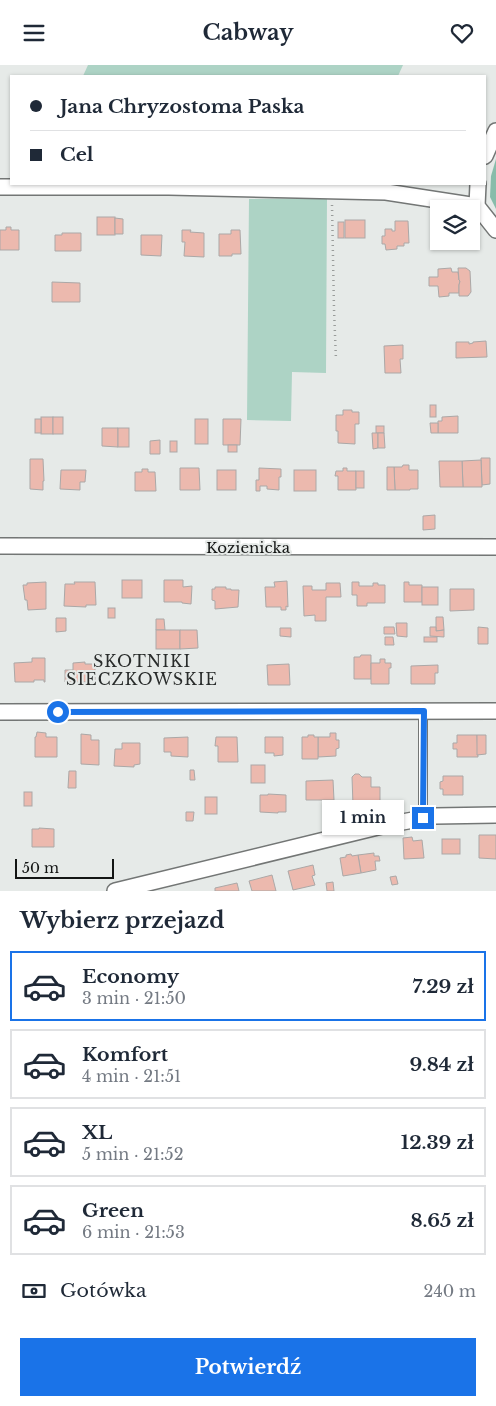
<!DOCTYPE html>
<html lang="pl">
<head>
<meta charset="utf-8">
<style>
  body { margin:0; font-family:"Libre Baskerville",serif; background:#f6f6f7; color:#1f2937; height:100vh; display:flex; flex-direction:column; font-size:19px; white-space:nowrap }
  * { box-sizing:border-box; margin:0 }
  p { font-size:16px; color:#747a83 }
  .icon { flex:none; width:28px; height:28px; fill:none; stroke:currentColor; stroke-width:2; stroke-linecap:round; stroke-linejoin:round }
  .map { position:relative; height:826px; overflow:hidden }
  .side { display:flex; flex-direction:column; background:#fff; flex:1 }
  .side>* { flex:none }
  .top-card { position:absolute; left:10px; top:10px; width:476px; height:110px; border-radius:0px; box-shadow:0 1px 4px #0004; display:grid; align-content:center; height:110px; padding:0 20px; background:#fff }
  .tools { position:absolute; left:430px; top:135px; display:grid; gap:10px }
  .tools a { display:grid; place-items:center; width:50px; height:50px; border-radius:0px; background:#fff; box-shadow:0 1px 4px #0004; font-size:25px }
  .scale { position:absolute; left:15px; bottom:12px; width:99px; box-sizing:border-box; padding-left:5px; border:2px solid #131514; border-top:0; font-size:14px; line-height:18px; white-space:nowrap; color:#131514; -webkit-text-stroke:4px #e6eae8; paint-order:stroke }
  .end { position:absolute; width:22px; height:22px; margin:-11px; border:6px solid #1a73e8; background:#fff; box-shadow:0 0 0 2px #fff }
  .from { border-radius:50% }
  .bubble { position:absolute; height:35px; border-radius:0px; background:#fff; box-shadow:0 1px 4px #0004; font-size:16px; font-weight:800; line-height:35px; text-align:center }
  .top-card b { display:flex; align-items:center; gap:18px; height:48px; font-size:19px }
  .top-card b+b { border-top:1px solid #e0e1e3 }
  .top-card i { width:12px; height:12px; background:#1f2937 }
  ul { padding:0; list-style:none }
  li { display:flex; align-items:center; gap:15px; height:70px; margin:0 10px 8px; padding:0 10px; border:2px solid #e0e1e3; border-radius:0px }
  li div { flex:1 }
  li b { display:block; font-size:19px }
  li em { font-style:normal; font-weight:800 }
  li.active { border-color:#1a73e8 }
  li>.icon { width:45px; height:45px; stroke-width:1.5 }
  h2 { padding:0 20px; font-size:22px; line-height:60px }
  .pay { display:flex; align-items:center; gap:12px; height:55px; padding:0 20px; font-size:19px }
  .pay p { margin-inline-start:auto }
  .action { display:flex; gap:10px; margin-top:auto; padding:10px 20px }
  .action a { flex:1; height:58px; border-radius:0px; background:#1a73e8; color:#fff; font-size:20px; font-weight:800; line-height:58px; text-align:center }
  header { display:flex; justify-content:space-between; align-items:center; height:65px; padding:0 20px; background:#fff; font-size:22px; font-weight:800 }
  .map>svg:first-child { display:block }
</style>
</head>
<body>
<header><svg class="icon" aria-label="menu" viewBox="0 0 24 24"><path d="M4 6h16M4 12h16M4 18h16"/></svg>Cabway<svg class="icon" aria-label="heart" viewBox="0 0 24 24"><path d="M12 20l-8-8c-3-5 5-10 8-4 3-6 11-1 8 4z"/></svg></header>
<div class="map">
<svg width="496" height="826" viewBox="0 0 496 826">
  <rect width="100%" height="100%" fill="#e6eae8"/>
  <g fill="#add3c5">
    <path d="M88 0H403L398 11H83Z"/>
    <path d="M327 133 326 308 292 307 291 356 247 355 249 134Z"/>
  </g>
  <path fill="#88bcaa" d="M496 94V144L490 132 491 111Z"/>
  <g fill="#ecb9ae" stroke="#aba8a7">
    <rect x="97" y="152" width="18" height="18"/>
    <path d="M115 153 123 154V169H115Z"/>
    <rect x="345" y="155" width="20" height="18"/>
    <path d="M395 156H408L409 178H404V181H397V184L386 185 385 179H382V171H385V164H392V166H395Z"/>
    <rect x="338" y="157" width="6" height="16"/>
    <path d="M6 162H11V165H19V185H0V165H6Z"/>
    <path d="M182 165H191L190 167 204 168V192L184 191 185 177H182Z"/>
    <path d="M231 165H240L241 189H232V191H219V169H231Z"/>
    <path d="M62 168H81V186H55V170H62Z"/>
    <path d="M141 170H162L161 191 141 190Z"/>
    <path d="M451 203 452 207H458L459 215 460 216 459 220V228H449V231L439 232 438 221H429V212H438V204Z"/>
    <path d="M458 203H466L470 206 471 227 468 231H459V220L460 216 459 215Z"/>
    <path d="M52 217 80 218V237H52Z"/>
    <path d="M486 276 487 292 456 293V277H469V279L473 278V277Z"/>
    <path d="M403 280V294H400L401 308H385L384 281Z"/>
    <rect x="430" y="340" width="6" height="12"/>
    <path d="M343 345H352V347H359V359H355V379L338 378V366H336V350H343Z"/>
    <path d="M458 351V368H438V356H442V352Z"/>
    <rect x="41" y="352" width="12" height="17"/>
    <rect x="53" y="352" width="10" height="17"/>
    <rect x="35" y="354" width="6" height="14"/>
    <rect x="195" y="354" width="13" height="25"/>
    <path d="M223 354H241L240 380H223Z"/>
    <path d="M430 358H438V368H431Z"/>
    <rect x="376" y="361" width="8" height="7"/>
    <path d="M102 363H118V382L102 381Z"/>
    <rect x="118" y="363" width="11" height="19"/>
    <path d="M372 368H378V383L373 384Z"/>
    <path d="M378 368H384L385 383H378Z"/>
    <path d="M160 375V389H150V376Z"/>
    <rect x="170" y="376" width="7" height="11"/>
    <rect x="228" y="380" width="9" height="7"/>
    <path d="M481 393H490V419L482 420Z"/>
    <path d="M30 394H43L44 416H43V425L30 424Z"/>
    <path d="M481 395 482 422H463L462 396Z"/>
    <path d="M439 396H462L463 422H440Z"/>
    <path d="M403 400H409V405H418V424H410V425H395L394 402H402Z"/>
    <path d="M387 402H394L395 425H387Z"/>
    <path d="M180 403H199L200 425H180Z"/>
    <path d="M259 403 281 404V412H279V425L267 424V421H260V426H256V415H259Z"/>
    <path d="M343 403H347V406H356V425H338V411H335L336 406H343Z"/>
    <path d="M142 404H148V407H155L156 426H135V407H142Z"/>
    <path d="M61 405H86L85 417H80V425L60 424Z"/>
    <rect x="217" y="405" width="19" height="20"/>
    <rect x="294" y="405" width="22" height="21"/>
    <rect x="356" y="406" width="8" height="17"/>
    <path d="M435 450V464L423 465V451Z"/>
    <rect x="122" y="515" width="20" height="18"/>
    <path d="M164 515H183V522L192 521 191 539 182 538V537H164Z"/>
    <path d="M287 516 288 542 286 541V545H281V542H266L265 522H275L274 517Z"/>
    <path d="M46 517V544L28 545 27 535H25L23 520H27V518Z"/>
    <path d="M74 517H95L96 540H86V542L64 541 65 519H75Z"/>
    <path d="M352 517H359V521H373V518H378V520H385V538H367V541H357V530H352Z"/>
    <path d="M404 517H409V520H422V537H404Z"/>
    <path d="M326 518H340L341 532H326V556H315V550L304 551 303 521H312V525H326Z"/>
    <path d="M215 522H226V524H231V525H239L238 542 215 544V536L212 535V524H215Z"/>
    <rect x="422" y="522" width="16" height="18"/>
    <path d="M450 524H474V545L450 546Z"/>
    <rect x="108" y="543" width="7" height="10"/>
    <path d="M436 552H443L444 565 436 566Z"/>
    <path d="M56 553H66V566L56 567Z"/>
    <path d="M156 554H164L165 565H156Z"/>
    <path d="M396 558H407V572L397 571Z"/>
    <path d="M384 562H394L395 569H384Z"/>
    <path d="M430 562H436V566L444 565V572L430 571Z"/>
    <path d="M478 562 488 563V579H478Z"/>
    <path d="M280 563H291V572L280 571Z"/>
    <rect x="156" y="565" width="24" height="19"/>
    <path d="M180 565H197L198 583 180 584Z"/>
    <path d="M385 572H393L394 580H385Z"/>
    <rect x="424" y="572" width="13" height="5"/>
    <path d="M361 590H371V614H354V592H360Z"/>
    <path d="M32 593H45V617H44V615H34V617H15L14 598 32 597Z"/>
    <path d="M380 594H385V598H391V603H389V619H371V598H380Z"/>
    <path d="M85 597V599H95V617H65V605H73V598Z"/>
    <path d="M289 599 290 620H268L267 600Z"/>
    <path d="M438 600V608H435V619H411V601Z"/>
    <path d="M37 667 46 668V672H57V692H35V672H36Z"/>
    <path d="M330 668H336V675H339V683L336 684V691L318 692V672H330Z"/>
    <path d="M81 669 91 670V675H99V700L81 699Z"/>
    <path d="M308 670H314V672H318V694H302V672H308Z"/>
    <path d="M457 670H477L478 692H457V684H453V678H457Z"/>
    <path d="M477 670H486V689L477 690Z"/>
    <path d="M188 672V692L171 691V687H164V673Z"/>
    <path d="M216 672H237L238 697H218V681H215Z"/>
    <path d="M265 672H283V690L274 691V688H265Z"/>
    <path d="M122 678H140V699L134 700V702L114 701 115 684H122Z"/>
    <rect x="251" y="700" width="14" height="18"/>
    <path d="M190 705H194L195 715H190Z"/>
    <path d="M69 706H76V723H68Z"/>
    <path d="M355 709H359L362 712H371V722H380V737H371V740H353L352 712Z"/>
    <path d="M443 711H463V730H443V724H440V717L443 716Z"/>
    <path d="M333 715 334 735H306V716Z"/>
    <rect x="24" y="727" width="8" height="14"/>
    <path d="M268 729 286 730V747H278V748L260 747V730H268Z"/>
    <rect x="205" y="732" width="12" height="17"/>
    <path d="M186 747H194L193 756H186Z"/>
    <path d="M39 763 54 764V782H32V764H39Z"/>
    <path d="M479 770H496V794L479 793Z"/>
    <path d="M412 772 413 776 422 775 424 793 404 794 403 773Z"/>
    <rect x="442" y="774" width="18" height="15"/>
    <path d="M374 788V791H379L380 796H375L376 805 361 808 358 790Z"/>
    <path d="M351 789 352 791 358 790 361 808 343 811 340 793 346 792V790Z"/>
    <path d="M313 800 315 810 312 811 315 820 293 825 288 806Z"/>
    <path d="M272 810 276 826H252L249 816Z"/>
    <path d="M396 811 398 819 392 820 390 812Z"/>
    <path d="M333 817 334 826H327L326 818Z"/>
    <path d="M237 818 239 826H215V823Z"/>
  </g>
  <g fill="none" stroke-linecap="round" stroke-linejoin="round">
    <defs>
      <path id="lane" d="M423 753V645"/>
      <g id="street">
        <path d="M485 91 496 66"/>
        <path d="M478 119 477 141 496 165"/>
        <path d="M0 122H169L386 127 477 141"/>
        <path d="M0 481 496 482"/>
        <path d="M0 647 496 646"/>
        <path d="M115 826 386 760 435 751 496 750"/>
      </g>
    </defs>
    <use href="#lane" stroke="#737675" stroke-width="10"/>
    <use href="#street" stroke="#737675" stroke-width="18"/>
    <path stroke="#999c9a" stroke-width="2.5" stroke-dasharray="1 4" stroke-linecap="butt" d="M332 140 334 244 336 295"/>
    <use href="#lane" stroke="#fff" stroke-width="8"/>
    <use href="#street" stroke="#fff" stroke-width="15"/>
  </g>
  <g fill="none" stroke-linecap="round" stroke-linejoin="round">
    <path stroke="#1a73e8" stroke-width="6" d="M58 647 424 646 423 753"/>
  </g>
  <g text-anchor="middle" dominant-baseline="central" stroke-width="4" stroke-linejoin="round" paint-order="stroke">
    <g font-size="15" fill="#131514" stroke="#e6eae8">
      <text x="248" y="482">Kozienicka</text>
    </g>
    <g font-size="16" letter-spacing="1" fill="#292c2b" stroke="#e6eae8">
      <text x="142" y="596">SKOTNIKI<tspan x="142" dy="18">SIECZKOWSKIE</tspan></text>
    </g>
  </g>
</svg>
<div class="tools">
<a><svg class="icon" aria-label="layers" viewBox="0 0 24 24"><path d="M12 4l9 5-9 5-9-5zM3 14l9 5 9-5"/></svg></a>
</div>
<div class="scale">50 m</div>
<i class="end from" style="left:58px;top:647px"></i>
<i class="end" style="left:423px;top:753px"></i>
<div class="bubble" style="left:322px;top:735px;width:82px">1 min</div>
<div class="top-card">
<b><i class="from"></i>Jana Chryzostoma Paska</b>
<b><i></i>Cel</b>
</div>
</div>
<section class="side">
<h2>Wybierz przejazd</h2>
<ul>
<li class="active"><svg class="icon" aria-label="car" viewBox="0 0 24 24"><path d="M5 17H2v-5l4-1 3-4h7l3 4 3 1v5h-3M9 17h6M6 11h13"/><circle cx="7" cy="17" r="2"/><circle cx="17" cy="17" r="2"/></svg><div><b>Economy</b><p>3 min · 21:50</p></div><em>7.29 zł</em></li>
<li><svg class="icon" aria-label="car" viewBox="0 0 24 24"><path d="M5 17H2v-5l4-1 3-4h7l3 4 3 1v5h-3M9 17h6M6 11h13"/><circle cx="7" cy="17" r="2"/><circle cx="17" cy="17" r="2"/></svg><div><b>Komfort</b><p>4 min · 21:51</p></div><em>9.84 zł</em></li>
<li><svg class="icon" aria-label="car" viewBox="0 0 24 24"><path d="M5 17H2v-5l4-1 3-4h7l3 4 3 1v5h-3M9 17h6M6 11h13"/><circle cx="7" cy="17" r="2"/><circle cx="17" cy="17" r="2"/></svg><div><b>XL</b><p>5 min · 21:52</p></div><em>12.39 zł</em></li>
<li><svg class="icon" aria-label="car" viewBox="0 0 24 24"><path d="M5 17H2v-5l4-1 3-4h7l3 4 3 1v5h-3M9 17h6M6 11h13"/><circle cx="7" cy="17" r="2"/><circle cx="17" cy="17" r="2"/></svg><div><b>Green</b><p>6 min · 21:53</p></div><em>8.65 zł</em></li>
</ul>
<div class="pay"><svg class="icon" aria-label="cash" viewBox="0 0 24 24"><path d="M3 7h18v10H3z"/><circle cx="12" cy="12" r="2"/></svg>Gotówka<p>240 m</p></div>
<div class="action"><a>Potwierdź</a></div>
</section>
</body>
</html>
